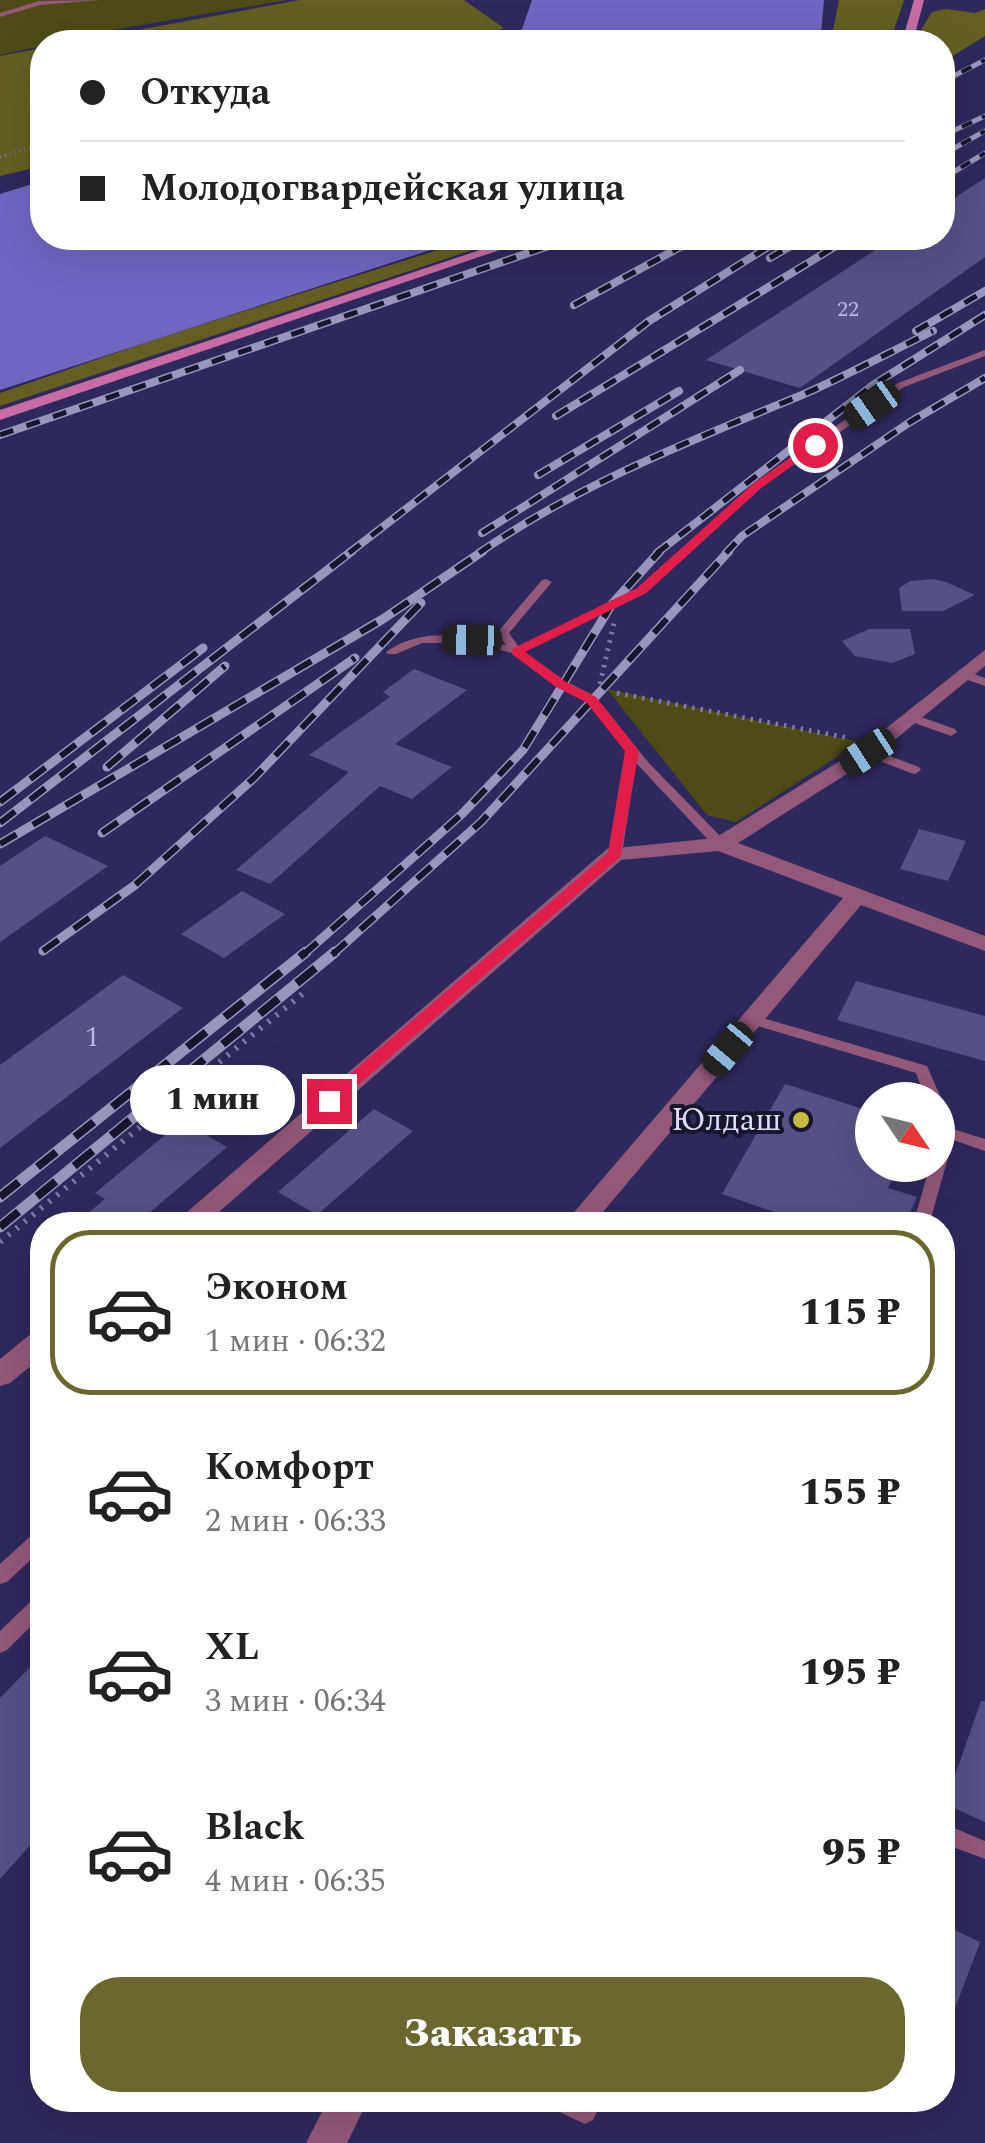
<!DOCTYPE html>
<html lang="ru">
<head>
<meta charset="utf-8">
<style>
  body { margin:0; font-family:Spectral,serif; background:#f6f6f6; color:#222; height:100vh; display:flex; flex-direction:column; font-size:38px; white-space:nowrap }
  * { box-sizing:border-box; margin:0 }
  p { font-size:32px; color:#767676 }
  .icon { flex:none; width:55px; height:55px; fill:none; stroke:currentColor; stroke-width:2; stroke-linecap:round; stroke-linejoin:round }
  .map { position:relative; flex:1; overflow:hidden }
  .side { position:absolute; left:30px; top:1212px; width:925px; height:900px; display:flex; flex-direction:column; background:#fff; border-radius:40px; box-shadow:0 10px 40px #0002 }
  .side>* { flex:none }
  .guide { position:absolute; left:30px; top:30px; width:925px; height:220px; border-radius:40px; box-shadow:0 10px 40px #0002; display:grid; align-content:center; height:220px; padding:0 50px; background:#fff }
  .needle { width:65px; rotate:125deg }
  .tools { position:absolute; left:855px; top:1082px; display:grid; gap:20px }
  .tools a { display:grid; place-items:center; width:100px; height:100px; border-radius:50%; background:#fff; box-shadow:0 10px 40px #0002; font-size:50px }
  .end { position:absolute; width:45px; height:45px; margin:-22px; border:12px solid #e11d48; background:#fff; box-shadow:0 0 0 5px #fff }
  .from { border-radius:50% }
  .bubble { position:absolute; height:70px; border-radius:35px; background:#fff; box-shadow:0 10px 40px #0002; font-size:32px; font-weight:800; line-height:70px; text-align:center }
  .car { position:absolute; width:30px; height:60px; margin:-30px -15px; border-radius:12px; box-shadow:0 0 8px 2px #0007; background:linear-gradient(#222 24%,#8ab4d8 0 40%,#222 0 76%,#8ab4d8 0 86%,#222 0) }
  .guide b { display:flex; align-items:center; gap:35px; height:95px; font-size:38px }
  .guide b+b { border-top:2px solid #e0e0e0 }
  .guide i { width:25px; height:25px; background:#222 }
  ul { padding:18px 0 0; list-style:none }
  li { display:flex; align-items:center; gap:30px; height:165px; margin:0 20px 15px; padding:0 30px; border:5px solid transparent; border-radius:40px }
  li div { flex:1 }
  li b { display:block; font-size:38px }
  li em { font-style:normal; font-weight:800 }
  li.selected { border-color:#6c672e }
  li>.icon { width:90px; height:90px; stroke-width:1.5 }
  .primary-button { display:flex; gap:20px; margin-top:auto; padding:20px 50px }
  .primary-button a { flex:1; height:115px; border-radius:40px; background:#6c672e; color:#fff; font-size:40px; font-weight:800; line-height:115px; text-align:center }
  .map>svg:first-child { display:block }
</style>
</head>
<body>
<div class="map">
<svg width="985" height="2143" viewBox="0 0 985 2143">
  <rect width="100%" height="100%" fill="#2e295c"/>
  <g fill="#4f4b15">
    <path d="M0 0H287L42 42V46L0 55Z"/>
    <path d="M607 689 860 742 736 822 707 815Z"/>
  </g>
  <g fill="#645f21">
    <path d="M300 0H464L504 28 463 42H73Z"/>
    <path d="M839 0H904L890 42H831Z"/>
    <path d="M946 9 975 13 985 9V36L943 62 942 42H920L922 28 932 12Z"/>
    <path d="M42 48V166L0 176V56Z"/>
    <path d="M476 238H509L0 406V393L159 338Z"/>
  </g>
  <g fill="#6e67c2">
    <path d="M532 0H824L821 33 814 42H490L522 29Z"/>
    <path d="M42 181V238H467L0 390V194Z"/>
  </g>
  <g fill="#535188">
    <path d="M985 178V257L800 388 706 360 894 238H942V206Z"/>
    <path d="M933 579 946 582 975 595 943 611H902L899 588 910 581Z"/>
    <path d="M869 629H910L915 654 892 663 855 656 842 641Z"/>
    <path d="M414 669 467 690 395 744 452 767 412 799 380 786 270 884 236 870 349 772 309 755 390 697 383 692Z"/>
    <path d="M919 829 966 841 948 881 900 869Z"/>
    <path d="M45 836 108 866 0 942V866Z"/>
    <path d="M242 891 285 914 224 958 181 934Z"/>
    <path d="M123 975 183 1008 0 1148V1065Z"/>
    <path d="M856 981 985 1016V1061L837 1020Z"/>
    <path d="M785 1084 872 1112V1165H899L888 1188 917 1197 904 1225H785L789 1217 722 1194Z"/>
    <path d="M374 1109 413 1131 317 1215 278 1192Z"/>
    <path d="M182 1121 227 1147 135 1225H74L105 1199 95 1193Z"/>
    <path d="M42 1655V1832L0 1879V1698Z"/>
    <path d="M981 1701H985V1822L945 1804Z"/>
    <path d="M942 1924 980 1942 945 2035 942 2034Z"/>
  </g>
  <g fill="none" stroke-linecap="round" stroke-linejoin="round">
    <path stroke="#7d7ba5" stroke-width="2.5" stroke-dasharray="1 4" stroke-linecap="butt" d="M0 157 42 144"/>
    <g stroke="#7d7ba5" stroke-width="5" stroke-dasharray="2.5 6" stroke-linecap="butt">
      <path d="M600 684 614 623"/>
      <path d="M617 693 848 738"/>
    </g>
    <path stroke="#7d7ba5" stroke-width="6" stroke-dasharray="2.5 8" stroke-linecap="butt" d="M0 1242 306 991"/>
    <g fill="#93587a" fill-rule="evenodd">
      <path d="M100 0 40 5 0 17V13L39 1Z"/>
      <path d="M985 350V356L904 387 762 487 646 593 524 652 565 681 595 696 648 762 725 841 727 844 725 847H715L636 763 622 854 615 858 610 857 608 854 626 751 587 702 557 687 512 653 472 643H422L396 654H388L386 652C421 627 466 635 506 645L497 633 542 580 546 579 552 582 509 633 518 646 638 589 754 483 898 383Z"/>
      <path d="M963 670 985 678V686L959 677 957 674Z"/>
      <path d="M910 713 955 729 957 732 951 736 906 720 904 717Z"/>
      <path d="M868 748 919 767 921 770 915 774 911 773 864 755 862 752Z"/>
      <path d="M753 1015 927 1066 942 1100 939 1104 946 1109 953 1129 985 1139V1151L953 1140 929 1225H913L930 1165H938V1100H926L916 1073 748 1023 746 1020Z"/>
      <path d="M42 1530V1549L7 1582 0 1584V1564L35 1532Z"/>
      <path d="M36 1601 42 1603V1615L7 1650 0 1653V1631L29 1603Z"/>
      <path d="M942 1823 985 1841V1859L942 1843Z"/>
      <path d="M547 2100H585L593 2104 597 2112 593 2120 585 2124 551 2108Z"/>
    </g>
    <g fill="#93587a" fill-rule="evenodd">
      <path d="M985 650V666L875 756 738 843 985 936V951L861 905 592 1225H563L843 898 718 851 621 860 204 1225H172L607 849 715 838 861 748Z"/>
      <path d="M42 1330V1357L10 1383 0 1386V1359L32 1333Z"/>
      <path d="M328 2100H368L347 2143H306Z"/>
    </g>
    <g fill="#c86ca3" fill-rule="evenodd">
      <path d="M914 0H924L913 42H902Z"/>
      <path d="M516 238H535L0 420V410Z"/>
    </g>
    <defs>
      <g id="rail-far3">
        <path d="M942 82 985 60"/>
        <path d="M942 136 985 116"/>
        <path d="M942 155 985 131"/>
        <path d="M942 179 985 153"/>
        <path d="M558 242 570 238"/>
        <path d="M689 242 696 238"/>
        <path d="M775 242 781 238"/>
        <path d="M797 242 804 238"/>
        <path d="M841 242 848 238"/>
      </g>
      <g id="rail-far2">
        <path d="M770 258 801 240"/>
        <path d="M574 305 693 240"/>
        <path d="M916 331 985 291"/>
        <path d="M556 416 846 240"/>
        <path d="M0 435 566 240"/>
        <path d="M538 475 679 391"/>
        <path d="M482 533 740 370"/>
        <path d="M349 553 649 321 779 240"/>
        <path d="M479 553C579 484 690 441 802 395 846 376 890 352 933 331"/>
        <path d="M657 553 873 385 985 315"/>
        <path d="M726 553 742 536 910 422 985 378"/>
      </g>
      <g id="rail-far1">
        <path d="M107 767 225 666"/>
        <path d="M0 802 203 648"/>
        <path d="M0 823 352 551"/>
        <path d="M102 833 355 658"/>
        <path d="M0 844 383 619 483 551"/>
        <path d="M43 951 135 885 254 778 421 603"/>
        <path d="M303 955 462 814 523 750 612 604 660 551"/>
        <path d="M332 955 481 822 729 551"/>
      </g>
      <g id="rail">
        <path d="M0 1197 306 952"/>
        <path d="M0 1227 335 952"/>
      </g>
    </defs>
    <use href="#rail-far3" stroke="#9796bd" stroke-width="5"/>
    <use href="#rail-far2" stroke="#9796bd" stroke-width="8"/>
    <use href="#rail-far1" stroke="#9796bd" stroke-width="9"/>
    <use href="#rail" stroke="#9796bd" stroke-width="11"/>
    <use href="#rail-far3" stroke="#18162d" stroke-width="4" stroke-dasharray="11" stroke-linecap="butt"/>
    <use href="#rail-far2" stroke="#18162d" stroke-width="5" stroke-dasharray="14" stroke-linecap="butt"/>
    <use href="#rail-far1" stroke="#18162d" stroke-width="6" stroke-dasharray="19" stroke-linecap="butt"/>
    <use href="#rail" stroke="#18162d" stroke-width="8" stroke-dasharray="24" stroke-linecap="butt"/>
  </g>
  <path fill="#e11d48" d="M811 443 820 445 761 488 646 593 525 652 566 682 596 697 639 751 620 857 335 1105H323V1097L608 853 625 751 586 702 556 687 512 654V649L637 588 754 483Z"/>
  <circle fill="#c6bc3c" stroke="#18162d" stroke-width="4" cx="801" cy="1120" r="10"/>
  <g text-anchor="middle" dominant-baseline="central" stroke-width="8" stroke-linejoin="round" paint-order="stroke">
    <g font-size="22" fill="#babae0">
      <text x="848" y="309">22</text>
    </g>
    <g font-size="28" fill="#babae0">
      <text x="92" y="1037">1</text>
    </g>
    <g font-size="32" fill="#dcddfd" stroke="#18162d" text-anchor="end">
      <text x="781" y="1120">Юлдаш</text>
    </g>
  </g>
</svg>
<div class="tools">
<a><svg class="needle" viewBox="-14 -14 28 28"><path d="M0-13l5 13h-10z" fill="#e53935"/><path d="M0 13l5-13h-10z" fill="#767676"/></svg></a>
</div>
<i class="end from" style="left:815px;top:445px"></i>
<i class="end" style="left:329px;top:1101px"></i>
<div class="bubble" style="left:130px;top:1065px;width:165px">1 мин</div>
<i class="car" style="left:872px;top:405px;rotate:235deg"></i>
<i class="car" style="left:472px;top:640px;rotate:271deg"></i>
<i class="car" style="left:868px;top:752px;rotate:237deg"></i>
<i class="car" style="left:728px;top:1049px;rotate:220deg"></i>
<div class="guide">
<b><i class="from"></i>Откуда</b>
<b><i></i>Молодогвардейская улица</b>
</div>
<section class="side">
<ul>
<li class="selected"><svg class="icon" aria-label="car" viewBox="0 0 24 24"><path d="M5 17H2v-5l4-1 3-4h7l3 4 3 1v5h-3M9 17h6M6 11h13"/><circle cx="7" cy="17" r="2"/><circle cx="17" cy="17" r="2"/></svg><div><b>Эконом</b><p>1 мин · 06:32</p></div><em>115 ₽</em></li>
<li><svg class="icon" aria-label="car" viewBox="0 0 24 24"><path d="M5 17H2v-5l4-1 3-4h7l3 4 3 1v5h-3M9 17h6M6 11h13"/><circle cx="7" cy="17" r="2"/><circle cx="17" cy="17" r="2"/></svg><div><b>Комфорт</b><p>2 мин · 06:33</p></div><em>155 ₽</em></li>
<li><svg class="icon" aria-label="car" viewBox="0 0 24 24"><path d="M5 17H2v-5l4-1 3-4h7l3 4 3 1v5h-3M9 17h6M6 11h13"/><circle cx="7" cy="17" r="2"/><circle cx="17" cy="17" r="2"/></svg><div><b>XL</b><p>3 мин · 06:34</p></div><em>195 ₽</em></li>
<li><svg class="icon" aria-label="car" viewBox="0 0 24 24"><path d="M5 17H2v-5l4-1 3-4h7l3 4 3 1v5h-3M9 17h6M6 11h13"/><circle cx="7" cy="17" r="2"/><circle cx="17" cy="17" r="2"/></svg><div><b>Black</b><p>4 мин · 06:35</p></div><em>95 ₽</em></li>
</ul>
<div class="primary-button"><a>Заказать</a></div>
</section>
</div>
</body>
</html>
